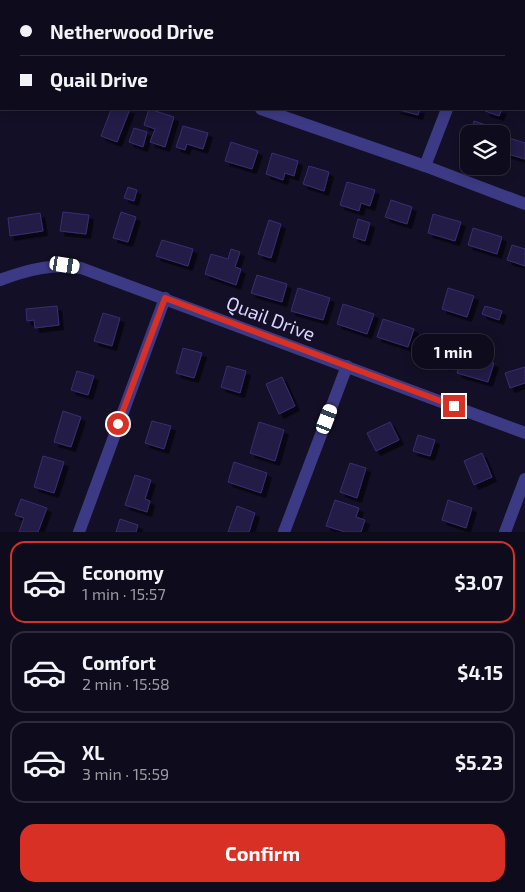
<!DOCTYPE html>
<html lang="en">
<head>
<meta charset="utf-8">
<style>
  body { margin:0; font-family:"Exo 2",sans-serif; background:#171425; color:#f1f3f6; height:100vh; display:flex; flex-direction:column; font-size:19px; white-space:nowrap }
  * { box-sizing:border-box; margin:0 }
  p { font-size:16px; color:#9b9ba3 }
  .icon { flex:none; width:28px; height:28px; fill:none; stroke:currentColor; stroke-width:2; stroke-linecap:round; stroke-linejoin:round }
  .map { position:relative; height:532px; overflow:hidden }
  .panel { display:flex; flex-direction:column; background:#0e0b1c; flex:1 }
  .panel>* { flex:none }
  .banner { position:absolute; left:0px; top:0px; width:525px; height:110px; box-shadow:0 2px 12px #0003,0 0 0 1px #2e2b3b; display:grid; align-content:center; height:110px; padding:0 20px; background:#0e0b1c }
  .controls { position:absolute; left:460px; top:125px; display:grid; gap:10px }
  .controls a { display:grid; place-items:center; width:50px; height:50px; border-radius:10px; background:#0e0b1c; box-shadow:0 2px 12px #0003,0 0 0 1px #2e2b3b; font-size:25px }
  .end { position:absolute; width:22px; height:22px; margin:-11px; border:6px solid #d93025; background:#fff; box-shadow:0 0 0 2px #fff }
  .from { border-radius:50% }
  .bubble { position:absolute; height:35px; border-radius:15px; background:#0e0b1c; box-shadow:0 2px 12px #0003,0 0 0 1px #2e2b3b; font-size:16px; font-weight:700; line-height:35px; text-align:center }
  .car { position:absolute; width:15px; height:30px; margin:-15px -8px; border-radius:6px; box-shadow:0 0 4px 1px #0007; background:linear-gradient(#fff 24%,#345 0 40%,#fff 0 76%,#345 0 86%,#fff 0) }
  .banner b { display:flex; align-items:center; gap:18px; height:48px; font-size:19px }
  .banner b+b { border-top:1px solid #2e2b3b }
  .banner i { width:12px; height:12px; background:#f1f3f6 }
  ul { padding:9px 0 0; list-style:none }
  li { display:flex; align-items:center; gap:15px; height:82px; margin:0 10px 8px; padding:0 10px; border:2px solid #2e2b3b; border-radius:15px }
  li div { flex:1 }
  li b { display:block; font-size:19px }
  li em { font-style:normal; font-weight:700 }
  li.on { border-color:#d93025 }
  li>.icon { width:45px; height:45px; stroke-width:1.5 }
  .button { display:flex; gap:10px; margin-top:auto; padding:10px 20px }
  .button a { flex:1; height:58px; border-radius:15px; background:#d93025; color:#fff; font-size:20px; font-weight:700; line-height:58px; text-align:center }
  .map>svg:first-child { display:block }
</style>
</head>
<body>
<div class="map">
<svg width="525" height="532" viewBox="0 0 525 532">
  <defs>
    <filter id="shadow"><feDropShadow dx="4.5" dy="4.5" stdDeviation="0" flood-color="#0009"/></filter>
  </defs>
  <rect width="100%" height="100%" fill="#130f26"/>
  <g fill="#241b47" stroke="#3b2d73" filter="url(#shadow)">
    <path d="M132 0V1H108L115 0Z"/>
    <path d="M524 16 525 17V41H524Z"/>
    <path d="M108 109H130L117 142 101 136 111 110Z"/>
    <path d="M149 109 174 117 165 147 150 142 155 129 144 125Z"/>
    <path d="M396 109H420L418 115Z"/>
    <path d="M486 109H502L499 116 485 111Z"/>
    <path d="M474 121 495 128 493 134H471Z"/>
    <path d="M183 126 208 133 203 149 187 144 185 150 176 147Z"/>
    <path d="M134 128 147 132 143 147 129 142Z"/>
    <path d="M509 138 525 143V159L504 153Z"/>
    <path d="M231 142 258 151 252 169 225 161Z"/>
    <path d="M272 153 298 161 294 176 285 173 283 180 266 174Z"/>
    <path d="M309 166 329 172 324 191 303 184Z"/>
    <path d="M347 182 375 190 370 206 361 203 359 211 340 205Z"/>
    <path d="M128 187 137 190 134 201 124 198Z"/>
    <path d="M391 200 412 207 407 224 385 217Z"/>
    <path d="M63 212 89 215 86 234 60 231Z"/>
    <path d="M121 212 136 217 128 242 113 238Z"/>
    <path d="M40 213 43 231 10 236 8 218Z"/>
    <path d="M433 214 461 222 455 241 428 233Z"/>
    <path d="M358 219 370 223 365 241 353 237Z"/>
    <path d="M269 220 281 224 271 258 258 254Z"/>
    <path d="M473 228 502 237 497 254 468 245Z"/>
    <path d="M162 240 193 249 188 266 156 256Z"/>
    <path d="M512 245 525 249V266L507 260Z"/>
    <path d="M231 249 240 252 235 267 241 269 236 285 205 274 211 254 228 259Z"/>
    <path d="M257 275 287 284 282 302 251 293Z"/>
    <path d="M298 288 330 298 323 320 291 311Z"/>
    <path d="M448 288 474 296 467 317 442 309Z"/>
    <path d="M343 304 374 314 367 334 337 324Z"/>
    <path d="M57 306 59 325 35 328 34 320 27 321 26 309Z"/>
    <path d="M485 306 502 311 499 320 482 314Z"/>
    <path d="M103 313 120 318 112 346 94 341Z"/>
    <path d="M383 319 414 329 408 347 377 337Z"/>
    <path d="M441 334 456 339 447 366 416 357 423 337 438 342Z"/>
    <path d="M183 348 202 353 194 378 176 373Z"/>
    <path d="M463 354 494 363 488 382 457 373Z"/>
    <path d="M227 366 246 371 240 393 221 387Z"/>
    <path d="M525 367V383L510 388 505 373Z"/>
    <path d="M77 371 94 376 88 395 71 390Z"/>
    <path d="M282 377 295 406 279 414 266 384Z"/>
    <path d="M63 411 81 417 71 447 54 442Z"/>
    <path d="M152 421 171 426 164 449 145 443Z"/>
    <path d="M259 422 284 430 275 461 250 453Z"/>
    <path d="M390 422 399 440 376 451 367 433Z"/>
    <path d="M418 435 435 440 430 456 413 451Z"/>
    <path d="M482 453 492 477 474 485 464 461Z"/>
    <path d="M43 456 64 462 54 493 34 487Z"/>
    <path d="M234 462 267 473 261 493 228 482Z"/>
    <path d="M350 463 366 468 357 498 340 492Z"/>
    <path d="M135 475 151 480 145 499 150 501 147 512 125 505Z"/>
    <path d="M21 499 47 508 38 532H19L24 518 15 515Z"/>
    <path d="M335 500 359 508 356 517 365 520 361 532H345L326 526Z"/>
    <path d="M448 500 472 508 466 528 442 520Z"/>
    <path d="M237 506 255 513 249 532H228Z"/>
    <path d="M120 519 138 525 136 532H116Z"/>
  </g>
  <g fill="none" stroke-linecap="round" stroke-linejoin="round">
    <g stroke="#3d3a85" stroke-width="12">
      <path d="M53 0V1"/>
      <path d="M479 1V0"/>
      <path d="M261 109 425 166 525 204"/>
      <path d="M425 166 447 109"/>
      <path d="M0 280C27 270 53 263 81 268L525 433"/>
      <path d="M79 532 165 298"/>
      <path d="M284 532 347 366"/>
      <path d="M505 532 525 479"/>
    </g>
    <g stroke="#c25bff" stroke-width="12">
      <path d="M39 1 42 0"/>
      <path d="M0 19H1"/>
    </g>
  </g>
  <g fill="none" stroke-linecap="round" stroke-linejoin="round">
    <path stroke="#d93025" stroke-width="6" d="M118 424 165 298 454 406"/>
  </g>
  <g text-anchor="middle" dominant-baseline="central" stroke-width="4.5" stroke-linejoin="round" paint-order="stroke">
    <g font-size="19" fill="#d9d4ff" stroke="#130f26">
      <text transform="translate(271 318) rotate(21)">Quail Drive</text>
    </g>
  </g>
</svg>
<div class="controls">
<a><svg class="icon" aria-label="layers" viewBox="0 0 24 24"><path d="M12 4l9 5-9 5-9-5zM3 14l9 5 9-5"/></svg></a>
</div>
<i class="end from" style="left:118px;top:424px"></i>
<i class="end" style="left:454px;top:406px"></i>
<div class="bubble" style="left:412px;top:334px;width:82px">1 min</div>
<i class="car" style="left:65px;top:265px;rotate:99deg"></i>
<i class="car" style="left:327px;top:419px;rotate:21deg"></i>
<div class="banner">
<b><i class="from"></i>Netherwood Drive</b>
<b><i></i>Quail Drive</b>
</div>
</div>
<section class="panel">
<ul>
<li class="on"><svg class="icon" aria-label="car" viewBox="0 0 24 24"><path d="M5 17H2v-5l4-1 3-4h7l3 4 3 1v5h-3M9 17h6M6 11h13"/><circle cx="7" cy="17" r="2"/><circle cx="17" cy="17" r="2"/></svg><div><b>Economy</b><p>1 min · 15:57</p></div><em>$3.07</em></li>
<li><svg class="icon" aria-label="car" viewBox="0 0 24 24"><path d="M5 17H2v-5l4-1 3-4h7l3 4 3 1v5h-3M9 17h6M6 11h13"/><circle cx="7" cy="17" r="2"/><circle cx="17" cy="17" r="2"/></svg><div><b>Comfort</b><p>2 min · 15:58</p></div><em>$4.15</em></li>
<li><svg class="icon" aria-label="car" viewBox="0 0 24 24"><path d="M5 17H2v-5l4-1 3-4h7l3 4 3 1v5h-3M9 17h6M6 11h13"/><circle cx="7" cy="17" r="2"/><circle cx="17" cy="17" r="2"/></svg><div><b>XL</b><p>3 min · 15:59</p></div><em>$5.23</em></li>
</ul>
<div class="button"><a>Confirm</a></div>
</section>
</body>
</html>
